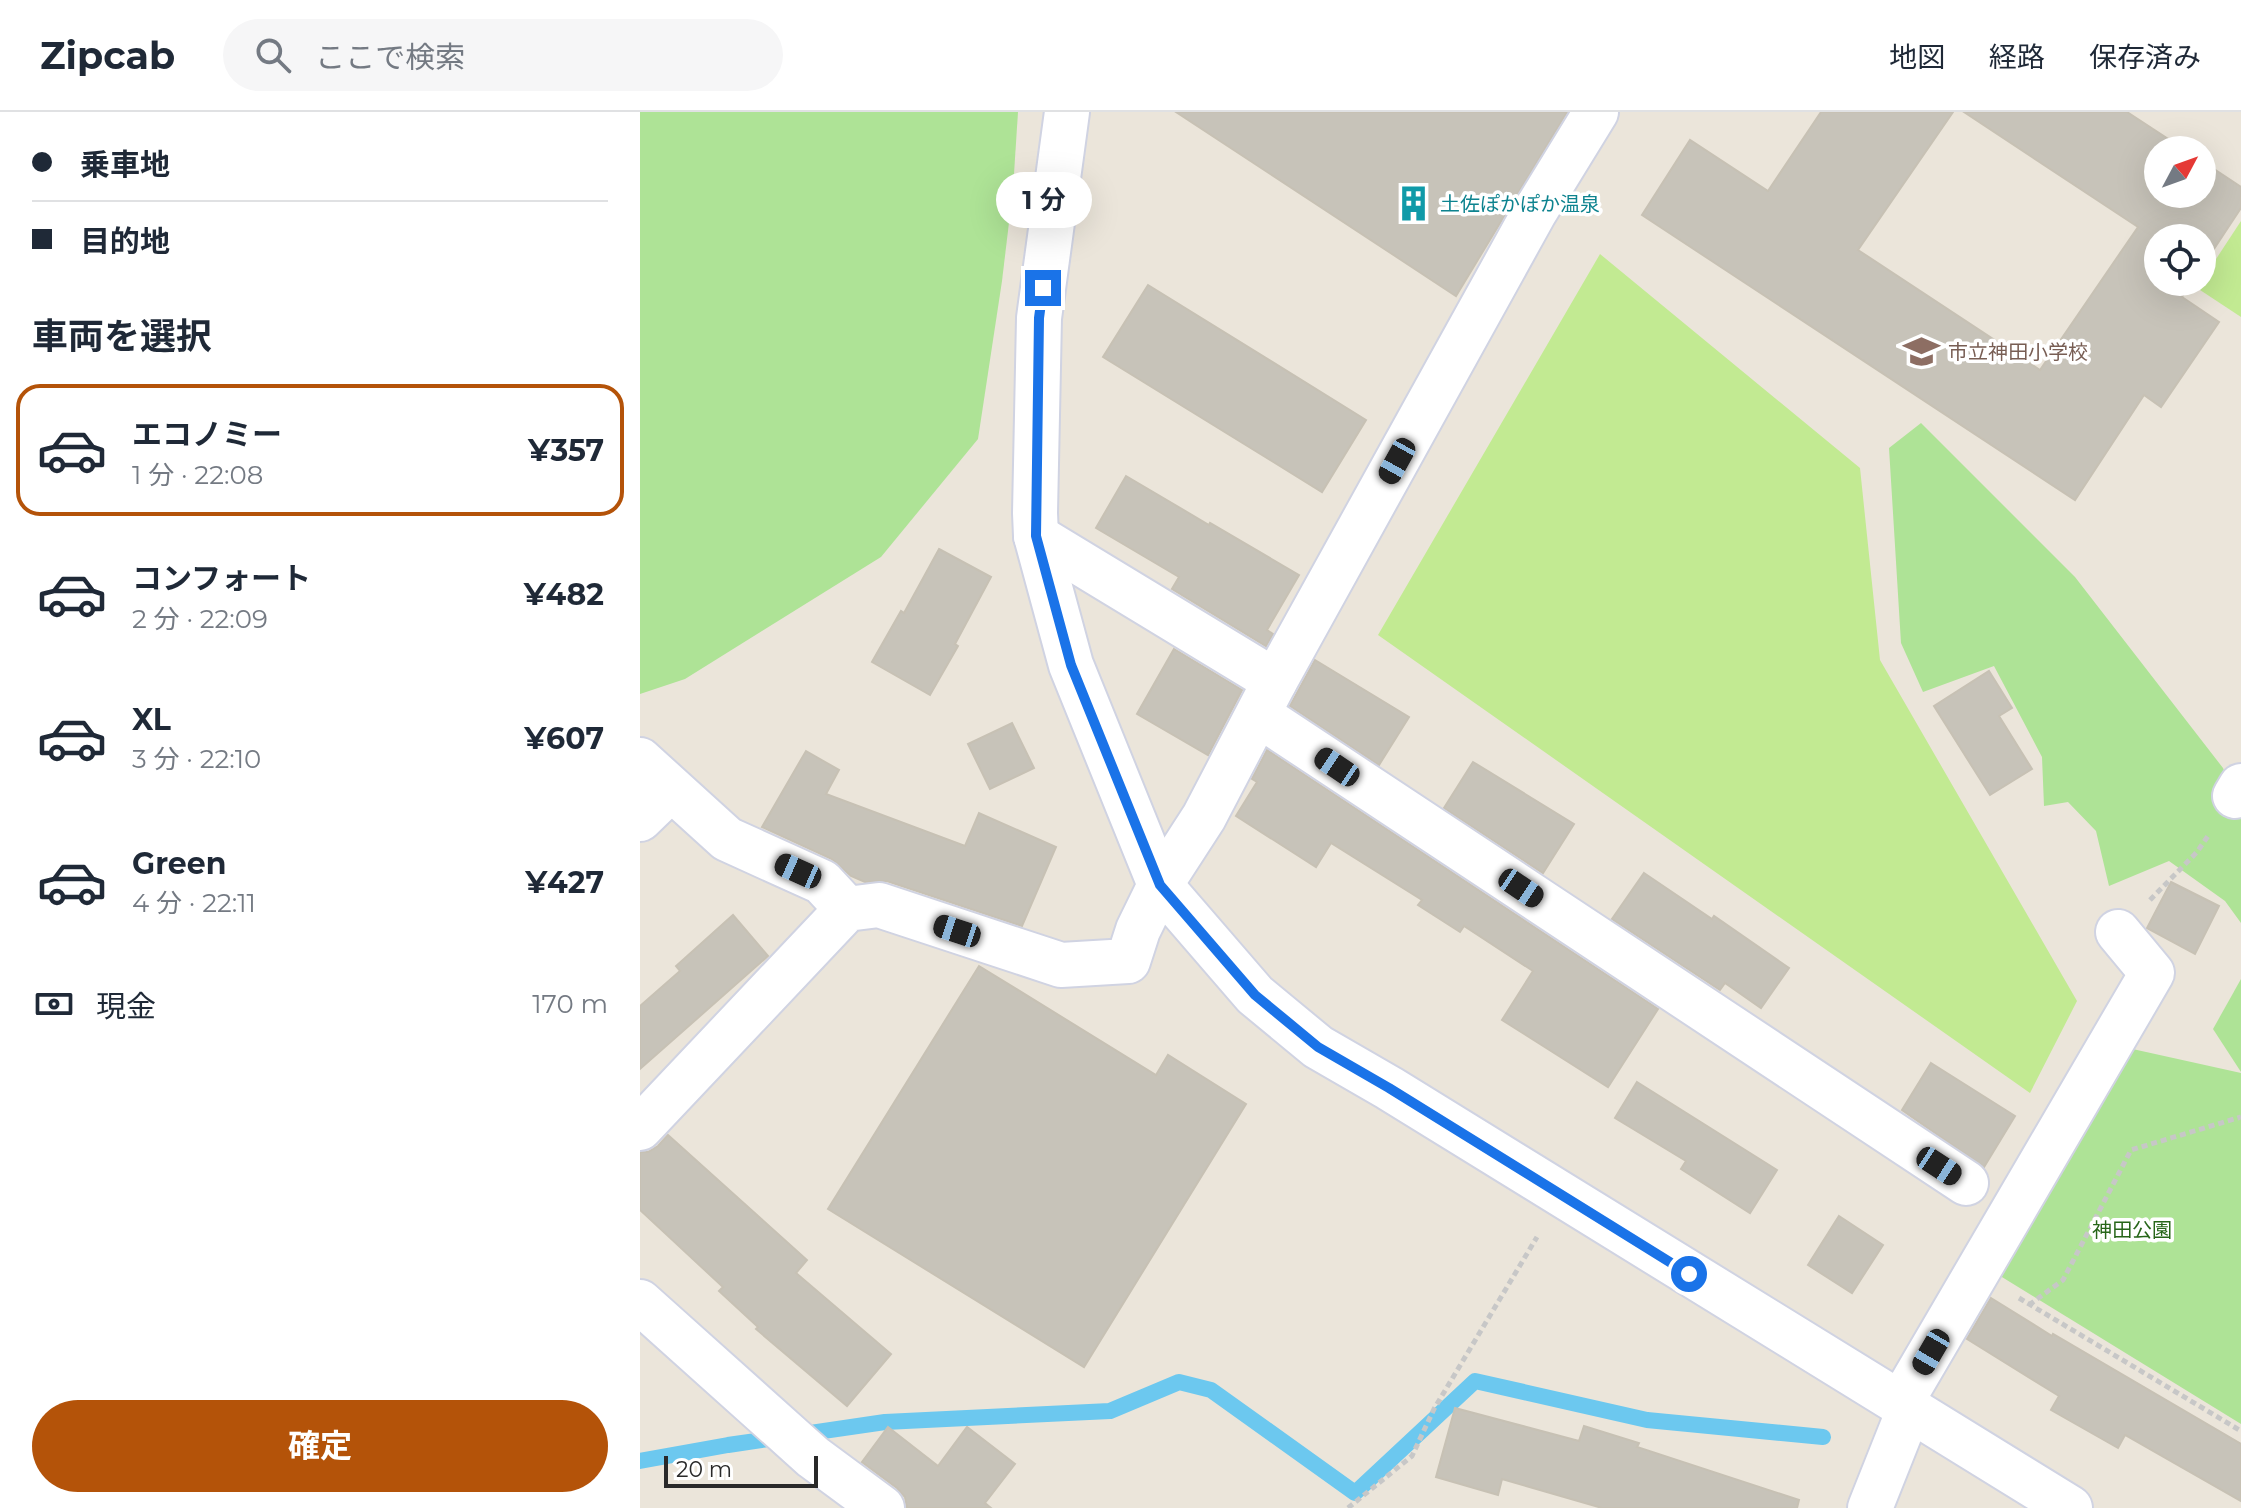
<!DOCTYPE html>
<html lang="ja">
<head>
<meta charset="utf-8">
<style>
  body { margin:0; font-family:Montserrat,"Noto Sans JP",sans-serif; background:#f6f6f7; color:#1f2937; height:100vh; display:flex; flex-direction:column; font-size:30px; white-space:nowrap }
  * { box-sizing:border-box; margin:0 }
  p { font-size:26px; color:#747a83 }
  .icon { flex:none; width:44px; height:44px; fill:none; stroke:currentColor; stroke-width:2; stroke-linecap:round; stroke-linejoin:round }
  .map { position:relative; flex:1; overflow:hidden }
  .panel { display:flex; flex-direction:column; background:#fff; width:640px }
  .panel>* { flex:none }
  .hud { display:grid; align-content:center; height:176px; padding:0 32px; background:#fff }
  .needle { width:52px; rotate:49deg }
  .fabs { position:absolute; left:1504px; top:24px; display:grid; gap:16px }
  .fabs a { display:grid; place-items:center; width:72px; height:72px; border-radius:50%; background:#fff; box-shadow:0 8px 32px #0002; font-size:40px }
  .scale { position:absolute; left:24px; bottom:20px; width:154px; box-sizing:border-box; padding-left:8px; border:4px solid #292929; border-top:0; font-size:22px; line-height:28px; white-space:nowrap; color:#292929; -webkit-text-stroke:6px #fff; paint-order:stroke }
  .end { position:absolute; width:36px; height:36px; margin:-18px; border:10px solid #1a73e8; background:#fff; box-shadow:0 0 0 4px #fff }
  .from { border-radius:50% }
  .bubble { position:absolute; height:56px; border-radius:28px; background:#fff; box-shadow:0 8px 32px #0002; font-size:26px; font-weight:700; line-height:56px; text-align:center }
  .car { position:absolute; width:24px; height:48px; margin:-24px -12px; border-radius:10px; box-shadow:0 0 6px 2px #0007; background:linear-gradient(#222 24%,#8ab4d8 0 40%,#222 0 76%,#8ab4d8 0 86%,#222 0) }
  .hud b { display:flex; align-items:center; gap:28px; height:76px; font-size:30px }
  .hud b+b { border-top:2px solid #e0e1e3 }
  .hud i { width:20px; height:20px; background:#1f2937 }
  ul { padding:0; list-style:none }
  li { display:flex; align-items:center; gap:24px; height:132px; margin:0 16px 12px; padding:0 16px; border:4px solid transparent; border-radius:24px }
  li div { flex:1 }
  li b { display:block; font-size:30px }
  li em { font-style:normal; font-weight:700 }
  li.on { border-color:#b45309 }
  li>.icon { width:72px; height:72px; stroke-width:1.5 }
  h2 { padding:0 32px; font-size:36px; line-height:96px }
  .pay { display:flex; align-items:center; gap:20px; height:88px; padding:0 32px; font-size:30px }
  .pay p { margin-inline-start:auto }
  .button { display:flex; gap:16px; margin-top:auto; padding:16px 32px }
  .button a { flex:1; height:92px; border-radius:48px; background:#b45309; color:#fff; font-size:32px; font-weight:700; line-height:92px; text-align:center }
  header { display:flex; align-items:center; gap:48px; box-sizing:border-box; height:112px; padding:0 40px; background:#fff; border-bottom:2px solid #e0e1e3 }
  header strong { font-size:38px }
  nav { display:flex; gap:44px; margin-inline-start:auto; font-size:28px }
  .search { width:560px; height:72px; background:#f6f6f7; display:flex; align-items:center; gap:20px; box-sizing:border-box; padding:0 28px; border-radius:44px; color:#747a83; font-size:30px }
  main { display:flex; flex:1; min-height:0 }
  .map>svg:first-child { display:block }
</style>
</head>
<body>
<header>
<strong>Zipcab</strong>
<div class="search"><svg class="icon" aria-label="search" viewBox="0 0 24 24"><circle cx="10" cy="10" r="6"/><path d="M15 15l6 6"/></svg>ここで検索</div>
<nav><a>地図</a><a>経路</a><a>保存済み</a></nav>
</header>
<main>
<section class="panel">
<div class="hud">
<b><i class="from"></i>乗車地</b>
<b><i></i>目的地</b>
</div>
<h2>車両を選択</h2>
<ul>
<li class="on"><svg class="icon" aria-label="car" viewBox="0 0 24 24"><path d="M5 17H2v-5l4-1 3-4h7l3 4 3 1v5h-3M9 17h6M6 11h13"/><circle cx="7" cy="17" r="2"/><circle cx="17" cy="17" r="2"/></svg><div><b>エコノミー</b><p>1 分 · 22:08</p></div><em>¥357</em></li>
<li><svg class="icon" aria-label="car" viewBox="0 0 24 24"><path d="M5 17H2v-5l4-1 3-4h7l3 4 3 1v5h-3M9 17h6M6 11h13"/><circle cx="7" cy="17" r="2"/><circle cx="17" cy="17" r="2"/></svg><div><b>コンフォート</b><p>2 分 · 22:09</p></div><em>¥482</em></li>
<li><svg class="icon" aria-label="car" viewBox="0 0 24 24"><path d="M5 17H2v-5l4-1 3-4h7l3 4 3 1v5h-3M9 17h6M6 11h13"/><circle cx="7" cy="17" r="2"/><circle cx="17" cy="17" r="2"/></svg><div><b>XL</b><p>3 分 · 22:10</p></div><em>¥607</em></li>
<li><svg class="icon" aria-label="car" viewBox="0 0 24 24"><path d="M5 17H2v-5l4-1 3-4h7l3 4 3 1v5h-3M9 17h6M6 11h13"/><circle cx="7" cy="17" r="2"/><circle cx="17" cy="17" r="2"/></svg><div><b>Green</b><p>4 分 · 22:11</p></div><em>¥427</em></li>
</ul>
<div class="pay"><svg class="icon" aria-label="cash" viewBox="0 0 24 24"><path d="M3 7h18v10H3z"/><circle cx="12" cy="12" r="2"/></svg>現金<p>170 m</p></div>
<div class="button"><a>確定</a></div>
</section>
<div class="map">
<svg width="1601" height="1396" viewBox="0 0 1601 1396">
  <rect width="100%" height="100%" fill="#ebe5da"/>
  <g fill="#aee396">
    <path d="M0 0H378L373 77 362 169 338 327 241 445 45 567 0 582Z"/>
    <path d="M1281 311 1435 465 1583 656 1595 684 1601 687V811L1585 789 1529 749 1469 774 1456 719 1428 690 1404 694 1402 645 1354 554 1283 580 1261 531 1249 336Z"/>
    <path d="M1601 867V960L1573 917Z"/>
    <path d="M1479 934 1601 961V1312L1344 1154Z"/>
  </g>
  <g fill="#c2ea92">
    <path d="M1601 109V205L1557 176Z"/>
    <path d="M960 142 1220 356 1240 548 1437 889 1390 981 738 523Z"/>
  </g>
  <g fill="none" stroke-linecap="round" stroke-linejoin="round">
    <path stroke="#6cc8ef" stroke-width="16" d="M0 1349 88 1333 245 1310 470 1299 539 1270 571 1278 715 1381 835 1269 1007 1308 1183 1325"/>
  </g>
  <g fill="#c7c3b9" stroke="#c7c1b4" stroke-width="2">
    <path d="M536 0H927L816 184Z"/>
    <path d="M1181 0H1313L1218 138 1400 258 1498 115 1324 0H1487L1545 38H1518V82H1562V49L1601 75V96L1562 155V126H1518V170H1552L1542 185 1579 210 1521 295 1504 283 1435 388 1002 103 1050 28 1128 79Z"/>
    <path d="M508 173 726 308 682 380 463 245Z"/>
    <path d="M486 364 569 413 570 411 659 463 627 518 633 522 626 534 532 477 539 465 456 416Z"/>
    <path d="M299 437 351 465 315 532 318 534 290 583 232 550 261 499 264 501Z"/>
    <path d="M534 537 602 578 568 643 497 602Z"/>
    <path d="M675 548 769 605 739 653 650 594Z"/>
    <path d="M1349 559 1372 596 1359 604 1392 657 1350 683 1294 594Z"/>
    <path d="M372 611 394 656 350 677 328 632Z"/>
    <path d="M627 638 1018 897 968 975 862 908 893 859 824 814 820 820 778 793 782 788 691 731 676 755 596 704 617 670 612 667Z"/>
    <path d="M166 639 199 658 186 682 325 734 339 701 416 735 382 814 247 769 225 770 211 764 192 747 122 715Z"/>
    <path d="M833 650 934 712 903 761 804 696Z"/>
    <path d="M1004 761 1072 807 1074 804 1149 856 1121 896 1085 871 1080 878 972 807Z"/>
    <path d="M1531 770 1579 794 1555 842 1507 816Z"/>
    <path d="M93 803 128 844 0 957V894L40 859 36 854Z"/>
    <path d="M339 854 516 963 528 943 606 992 444 1255 188 1097Z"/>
    <path d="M1291 951 1375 1004 1344 1055 1262 998Z"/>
    <path d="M997 970 1137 1058 1110 1101 1041 1057 1046 1049 975 1006Z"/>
    <path d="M28 1023 167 1148 156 1161 251 1242 207 1294 116 1217 118 1215 79 1179 83 1175 0 1098V1040H8L18 1034Z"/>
    <path d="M1199 1104 1243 1133 1212 1181 1168 1153Z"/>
    <path d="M1351 1186 1412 1224 1413 1222 1601 1332V1389L1485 1323 1478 1336 1411 1298 1419 1284 1327 1227Z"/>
    <path d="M815 1296 939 1329 944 1314 999 1331 997 1335 1159 1388 1157 1396H962L862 1367 858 1383 796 1365Z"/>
    <path d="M248 1315 298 1354 327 1315 375 1352 345 1391 351 1396H267L265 1385 257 1376 222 1350Z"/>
  </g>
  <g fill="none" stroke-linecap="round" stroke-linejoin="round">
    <defs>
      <g id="street">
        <path d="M396 424 635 569"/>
        <path d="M619 603 1326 1071"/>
        <path d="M0 648 87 727 182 770 207 797"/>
        <path d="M1595 684 1601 674"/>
        <path d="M0 707 31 677"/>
        <path d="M0 1016 207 797 239 793 421 853 488 849 498 818 520 773 564 705 635 569 894 101 956 0"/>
        <path d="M0 1190 173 1345 242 1396"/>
        <path d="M1260 1292 1512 861 1478 820"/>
        <path d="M1230 1396 1269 1298"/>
      </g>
      <path id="secondary" d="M427 0 399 206 395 401 396 424 431 553 520 773 615 883 678 935 749 976 1430 1396"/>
    </defs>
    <use href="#street" stroke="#d0d3e2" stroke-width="48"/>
    <use href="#secondary" stroke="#d0d3e2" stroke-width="48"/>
    <g stroke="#c7c7c7" stroke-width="5" stroke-dasharray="6 4" stroke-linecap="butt">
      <path d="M1510 788 1557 740 1568 724"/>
      <path d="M1379 1186 1601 1319"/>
      <path d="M1389 1193 1423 1168 1491 1038 1601 1005"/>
      <path d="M708 1396 772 1344 794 1297 897 1125"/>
    </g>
    <use href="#street" stroke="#fff" stroke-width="44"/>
    <use href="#secondary" stroke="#fff" stroke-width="44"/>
  </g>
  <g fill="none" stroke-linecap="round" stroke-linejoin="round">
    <path stroke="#1a73e8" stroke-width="10" d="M403 176 399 206 396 424 431 553 520 773 615 883 678 935 749 976 1049 1162"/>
  </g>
  <defs>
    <symbol id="building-bare" viewBox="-9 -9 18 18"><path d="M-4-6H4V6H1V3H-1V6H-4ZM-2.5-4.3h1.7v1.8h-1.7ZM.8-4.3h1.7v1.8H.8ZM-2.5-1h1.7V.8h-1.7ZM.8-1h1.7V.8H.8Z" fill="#0f9aa8" stroke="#fff" stroke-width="2.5" paint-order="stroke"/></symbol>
    <symbol id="school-bare" viewBox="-9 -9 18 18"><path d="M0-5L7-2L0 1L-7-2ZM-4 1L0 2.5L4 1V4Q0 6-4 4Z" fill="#8d6e63" stroke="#fff" stroke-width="2.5" paint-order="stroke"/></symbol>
  </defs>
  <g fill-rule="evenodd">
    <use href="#building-bare" x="748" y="66" width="51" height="51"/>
    <use href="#school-bare" x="1256" y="214" width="51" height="51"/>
  </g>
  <g text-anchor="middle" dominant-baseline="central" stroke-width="7" stroke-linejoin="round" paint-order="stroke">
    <g font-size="20" fill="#0d838f" stroke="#fff" text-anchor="start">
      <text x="800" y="92">土佐ぽかぽか温泉</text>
    </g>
    <g font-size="20" fill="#785e54" stroke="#fff" text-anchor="start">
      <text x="1308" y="240">市立神田小学校</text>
    </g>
    <g font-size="20" fill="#276619" stroke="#fff">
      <text x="1492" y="1118">神田公園</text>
    </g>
  </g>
</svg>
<div class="fabs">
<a><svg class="needle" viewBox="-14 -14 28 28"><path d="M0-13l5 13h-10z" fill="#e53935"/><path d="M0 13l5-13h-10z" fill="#747a83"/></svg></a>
<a><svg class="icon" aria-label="locate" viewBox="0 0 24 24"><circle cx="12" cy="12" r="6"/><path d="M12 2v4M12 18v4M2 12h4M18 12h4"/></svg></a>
</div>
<div class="scale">20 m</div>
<i class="end from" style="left:1049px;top:1162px"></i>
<i class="end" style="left:403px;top:176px"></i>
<div class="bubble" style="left:356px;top:60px;width:96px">1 分</div>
<i class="car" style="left:757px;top:349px;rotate:209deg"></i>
<i class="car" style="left:697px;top:655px;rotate:304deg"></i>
<i class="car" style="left:158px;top:759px;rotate:294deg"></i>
<i class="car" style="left:881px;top:776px;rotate:124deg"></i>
<i class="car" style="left:317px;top:819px;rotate:288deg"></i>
<i class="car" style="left:1299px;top:1054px;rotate:123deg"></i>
<i class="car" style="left:1291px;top:1240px;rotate:210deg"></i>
</div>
</main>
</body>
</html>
